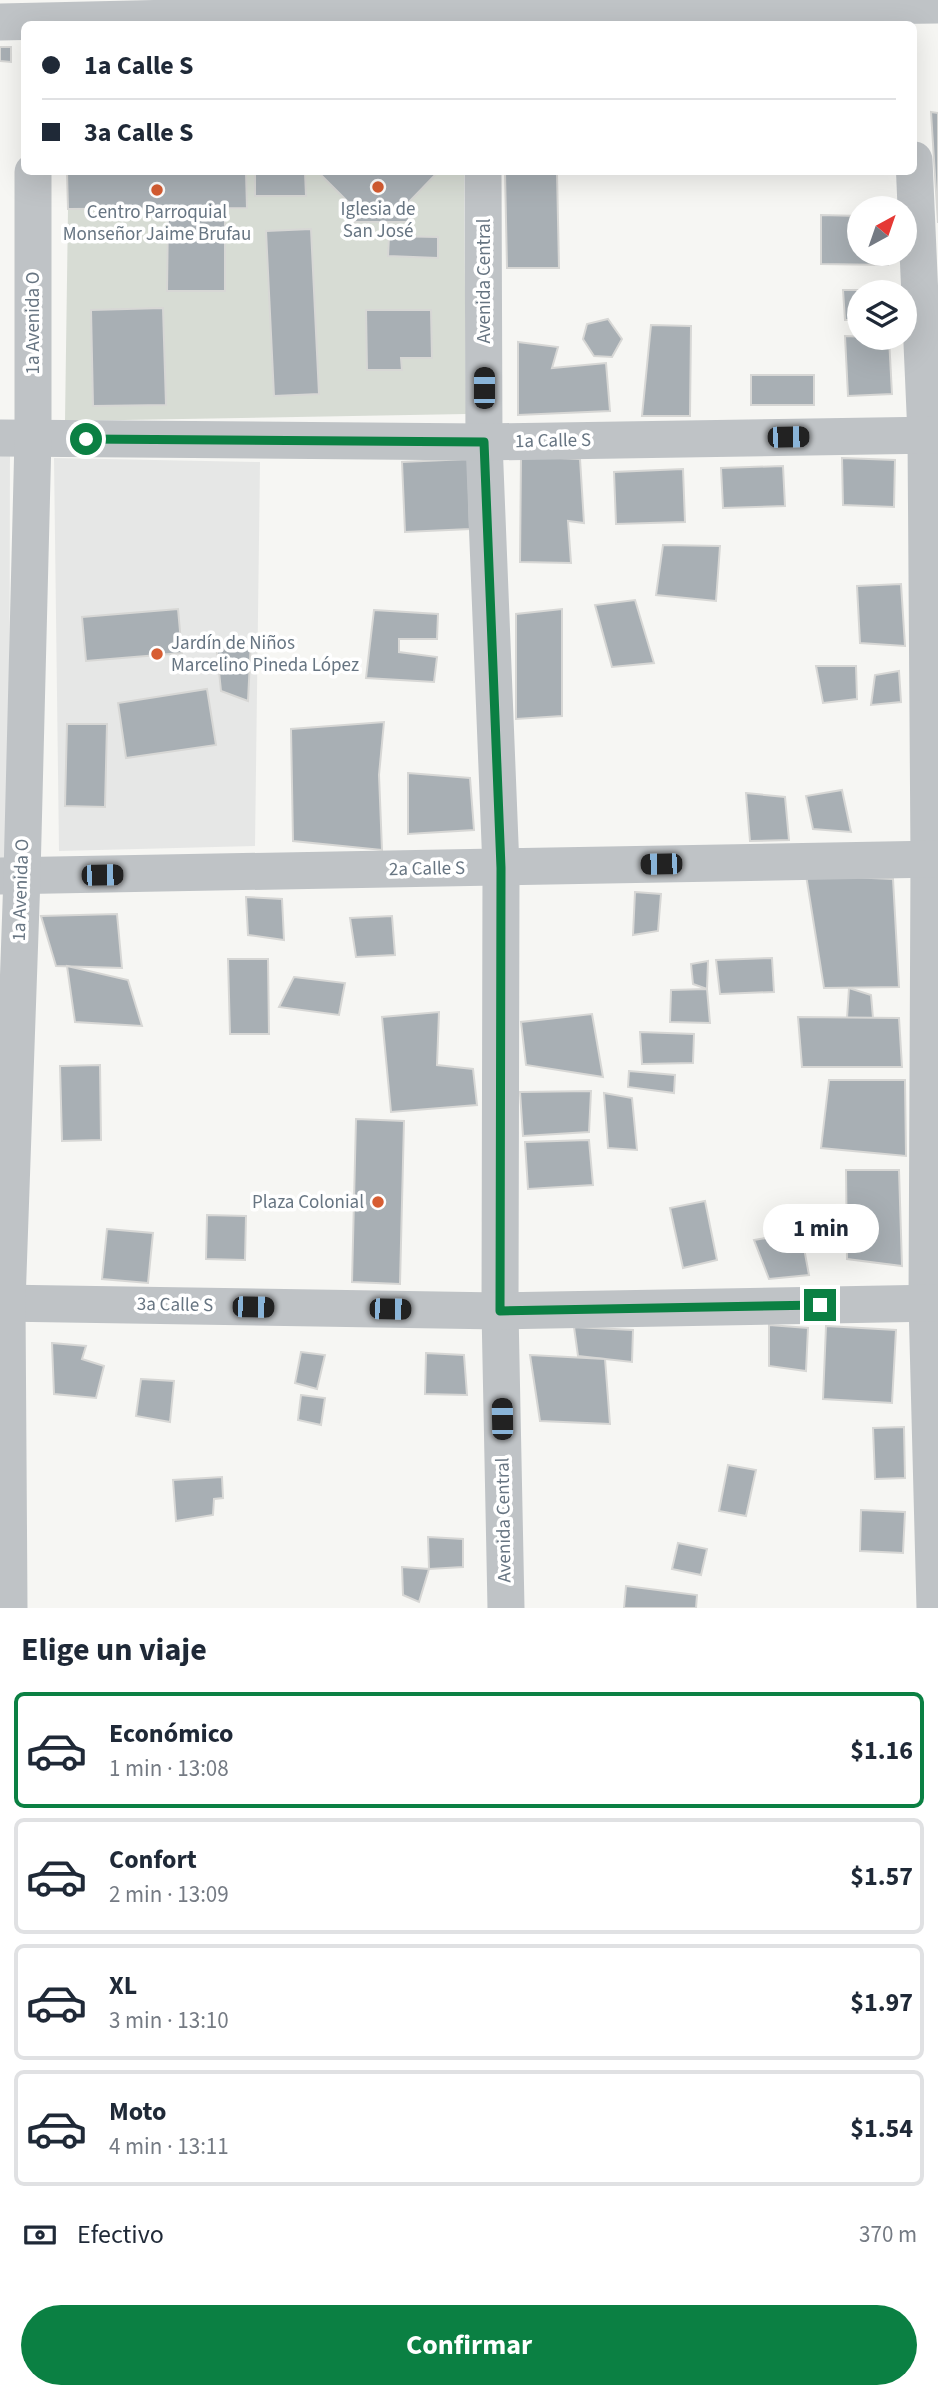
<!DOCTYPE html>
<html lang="es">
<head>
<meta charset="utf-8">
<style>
  body { margin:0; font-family:"Source Sans 3",sans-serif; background:#f2f2f3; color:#1f2937; height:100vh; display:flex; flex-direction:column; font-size:26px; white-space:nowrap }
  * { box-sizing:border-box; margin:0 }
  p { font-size:23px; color:#747a83 }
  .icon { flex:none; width:38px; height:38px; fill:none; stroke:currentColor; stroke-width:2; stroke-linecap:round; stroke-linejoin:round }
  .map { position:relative; height:1608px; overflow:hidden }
  .sheet { display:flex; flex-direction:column; background:#fff; flex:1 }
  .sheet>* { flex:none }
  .guide { position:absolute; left:21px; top:21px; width:896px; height:154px; border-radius:10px; box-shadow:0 7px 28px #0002; display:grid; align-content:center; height:154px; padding:0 21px; background:#fff }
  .needle { width:46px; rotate:40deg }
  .buttons { position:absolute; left:847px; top:196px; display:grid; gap:14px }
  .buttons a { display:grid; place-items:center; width:70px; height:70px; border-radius:50%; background:#fff; box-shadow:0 7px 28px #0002; font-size:35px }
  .end { position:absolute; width:32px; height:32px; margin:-16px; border:9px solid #0b8043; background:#fff; box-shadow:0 0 0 4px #fff }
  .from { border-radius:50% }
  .bubble { position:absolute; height:49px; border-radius:24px; background:#fff; box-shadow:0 7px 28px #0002; font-size:23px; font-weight:700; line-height:49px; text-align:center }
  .car { position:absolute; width:21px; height:42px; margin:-21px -10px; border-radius:9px; box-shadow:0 0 5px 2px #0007; background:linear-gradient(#222 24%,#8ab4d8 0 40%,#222 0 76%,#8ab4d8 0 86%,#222 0) }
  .guide b { display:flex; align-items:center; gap:24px; height:66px; font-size:26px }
  .guide b+b { border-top:2px solid #e0e1e3 }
  .guide i { width:18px; height:18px; background:#1f2937 }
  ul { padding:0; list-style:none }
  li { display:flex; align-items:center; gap:21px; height:116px; margin:0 14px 10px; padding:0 7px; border:4px solid #e0e1e3; border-radius:10px }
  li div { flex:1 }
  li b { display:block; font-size:26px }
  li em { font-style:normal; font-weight:700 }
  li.selected { border-color:#0b8043 }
  li>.icon { width:63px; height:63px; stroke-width:1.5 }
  h2 { padding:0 21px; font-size:32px; line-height:84px }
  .pay { display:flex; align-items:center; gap:18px; height:77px; padding:0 21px; font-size:26px }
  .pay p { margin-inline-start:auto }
  .cta { display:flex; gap:14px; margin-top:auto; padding:14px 21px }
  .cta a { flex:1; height:80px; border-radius:42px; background:#0b8043; color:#fff; font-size:28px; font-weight:700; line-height:80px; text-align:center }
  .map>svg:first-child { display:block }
</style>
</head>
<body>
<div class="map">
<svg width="938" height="1608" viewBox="0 0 938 1608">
  <rect width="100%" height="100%" fill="#f6f6f3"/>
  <g fill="#e6e7e6">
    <path d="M0 451H10L9 858H0Z"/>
    <path d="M54 458 260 462 255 846 59 851Z"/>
  </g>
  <path fill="#d7dcd4" d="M246 172H318L349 203V222H408L409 202 438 172H464L466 414 65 421 68 209 247 208Z"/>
  <g fill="#a8afb4" stroke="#d7d7d5" stroke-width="2">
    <path d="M0 47H11V62L0 61Z"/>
    <path d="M931 112 938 113V223Z"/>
    <path d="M67 172H246L247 208 68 209Z"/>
    <path d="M255 172H305L306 196H255Z"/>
    <path d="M318 172H438L409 202V222H349V203Z"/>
    <path d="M505 172H557L559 268H507Z"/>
    <path d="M168 215 225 216V291H167Z"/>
    <path d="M821 215 859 216V254H888V265L821 264Z"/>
    <path d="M311 229 319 394 274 396 266 231Z"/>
    <path d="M389 236 438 237V258L388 256Z"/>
    <path d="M843 290H888V292H859V320H845Z"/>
    <path d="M163 308 166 405 93 406 91 310Z"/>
    <path d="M366 310H431L432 358H401L402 370H367Z"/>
    <path d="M608 319 622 339 612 357 594 356 583 339 587 324Z"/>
    <path d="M651 325 691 326 690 416H642Z"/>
    <path d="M845 336 889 338 892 394 848 396Z"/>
    <path d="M518 342 558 347 552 368 606 363 610 411 518 415Z"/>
    <rect x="751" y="375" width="63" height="30"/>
    <path d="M521 456 580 459 584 523 568 521 571 563 520 562Z"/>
    <path d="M842 458 895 460 894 507 843 505Z"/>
    <path d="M468 459 470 529 405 532 402 462Z"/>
    <path d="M783 466 785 506 723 508 721 468Z"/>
    <path d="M683 469 685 522 616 524 614 472Z"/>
    <path d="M663 545 720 546 716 601 656 595Z"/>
    <path d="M901 584 905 646 860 643 857 586Z"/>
    <path d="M635 600 654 663 612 667 595 605Z"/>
    <path d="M178 609 182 653 86 661 82 617Z"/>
    <path d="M562 609V716L516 719V614Z"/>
    <path d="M374 610 438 614 437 639H399V652L437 657 434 682 366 678Z"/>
    <path d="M251 640 248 701 221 691 216 642Z"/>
    <path d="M816 666H856L857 699 823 703Z"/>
    <path d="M899 671 901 702 871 705 875 675Z"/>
    <path d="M207 689 216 745 126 758 118 703Z"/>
    <path d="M384 722 379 775 382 850 293 841 291 729Z"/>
    <path d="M67 724H107L105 807 65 806Z"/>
    <path d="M408 773 470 778 474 830 408 834Z"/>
    <path d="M842 790 851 832 813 829 806 796Z"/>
    <path d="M746 793 785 797 789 840 750 841Z"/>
    <path d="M806 875 893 879 899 987 824 988Z"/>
    <path d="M635 892 661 894 658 931 633 935Z"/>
    <path d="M246 897 282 899 284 940 248 935Z"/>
    <path d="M117 914 122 968 56 966 41 916Z"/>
    <path d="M392 916 395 955 356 957 350 918Z"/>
    <path d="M772 958 774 992 720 994 716 960Z"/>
    <path d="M228 959H268L269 1034H230Z"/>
    <path d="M708 961 707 989 693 984 691 964Z"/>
    <path d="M67 966 128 980 142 1026 75 1022Z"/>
    <path d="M294 977 345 983 339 1015 279 1007Z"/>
    <path d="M849 988 871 995 873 1018H847Z"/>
    <path d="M707 989 710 1023 670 1022 671 990Z"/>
    <path d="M439 1012 437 1065 473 1069 477 1105 391 1112 382 1017Z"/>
    <path d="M592 1014 603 1077 526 1065 521 1022Z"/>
    <path d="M798 1017 899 1018 902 1067H802Z"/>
    <path d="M640 1032 694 1034 693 1063 642 1064Z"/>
    <path d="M100 1065 101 1140 62 1141 60 1066Z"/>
    <path d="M629 1071 675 1075 674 1093 628 1087Z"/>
    <path d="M829 1080H905L906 1156 821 1148Z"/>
    <path d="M591 1091 589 1132 523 1136 520 1092Z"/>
    <path d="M604 1093 632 1098 637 1150 608 1148Z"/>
    <path d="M356 1119 404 1121 400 1284 352 1282Z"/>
    <path d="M589 1140 593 1185 528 1189 525 1142Z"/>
    <path d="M846 1170H899L902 1266 847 1259Z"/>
    <path d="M705 1201 717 1260 683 1268 670 1208Z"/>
    <path d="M207 1215 246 1216 245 1260 206 1259Z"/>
    <path d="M107 1229 153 1233 148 1283 102 1279Z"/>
    <path d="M801 1232 809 1275 769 1279 754 1240Z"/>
    <path d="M769 1325 808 1328 806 1371 769 1366Z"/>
    <path d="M826 1326 896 1330 892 1403 823 1399Z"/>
    <path d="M574 1327 633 1330 632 1362 578 1356Z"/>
    <path d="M52 1343 86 1346 82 1359 104 1366 96 1398 54 1394Z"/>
    <path d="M301 1352 325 1355 317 1389 295 1383Z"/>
    <path d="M426 1353 464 1355 467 1395 425 1394Z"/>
    <path d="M530 1355 605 1359 610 1424 540 1421Z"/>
    <path d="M141 1379 174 1381 170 1422 136 1416Z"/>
    <path d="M301 1395 325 1398 321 1425 298 1420Z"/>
    <path d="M904 1427 905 1478 875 1479 873 1428Z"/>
    <path d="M728 1465 756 1470 746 1516 719 1511Z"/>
    <path d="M222 1477 223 1498 214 1499 213 1515 176 1521 173 1480Z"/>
    <path d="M861 1510 905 1512 903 1553 860 1551Z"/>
    <path d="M428 1537 463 1539V1567L429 1569Z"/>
    <path d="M678 1543 707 1549 701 1575 672 1569Z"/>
    <path d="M402 1567 429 1569 419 1602 403 1595Z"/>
    <path d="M626 1586 697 1595 696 1608H624Z"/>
  </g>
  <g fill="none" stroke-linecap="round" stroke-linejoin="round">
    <g stroke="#bfc3c6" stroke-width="37">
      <path d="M0 22 483 11 938 5"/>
      <path d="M914 160 926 435 929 859 927 1302 935 1608"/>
      <path d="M483 172 484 442 501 868 500 1311 506 1608"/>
      <path d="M0 438 484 442 938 435"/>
      <path d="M0 876 938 859"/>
      <path d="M0 1303 500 1311 938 1303"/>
      <path d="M9 1608 7 1303 22 876 33 438V172"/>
    </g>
  </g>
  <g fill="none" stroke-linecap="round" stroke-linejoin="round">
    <path stroke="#0b8043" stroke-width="9" d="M86 439 484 442 501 868 500 1311 820 1305"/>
  </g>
  <g fill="#d75d32" stroke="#fff" stroke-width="2.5">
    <circle cx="378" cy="187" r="7"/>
    <circle cx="157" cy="190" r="7"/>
    <circle cx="157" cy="654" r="7"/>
    <circle cx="378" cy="1202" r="7"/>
  </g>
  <g text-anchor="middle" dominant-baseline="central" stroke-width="7" stroke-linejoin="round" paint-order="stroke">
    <g font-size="19" fill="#677582" stroke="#fff">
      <text x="378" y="209">Iglesia de<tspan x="378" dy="22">San José</tspan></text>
      <text x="157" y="212">Centro Parroquial<tspan x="157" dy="22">Monseñor Jaime Brufau</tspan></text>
      <text x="171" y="643" text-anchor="start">Jardín de Niños<tspan x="171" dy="22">Marcelino Pineda López</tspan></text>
      <text x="364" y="1202" text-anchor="end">Plaza Colonial</text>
    </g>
    <g font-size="19" fill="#677582" stroke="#fff">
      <text transform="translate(484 281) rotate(-90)">Avenida Central</text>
      <text transform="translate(33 323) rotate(-90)">1a Avenida O</text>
      <text transform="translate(553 441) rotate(-1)">1a Calle S</text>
      <text transform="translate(427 869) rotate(-1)">2a Calle S</text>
      <text transform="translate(21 890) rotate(-88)">1a Avenida O</text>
      <text transform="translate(175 1305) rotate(1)">3a Calle S</text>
      <text transform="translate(504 1520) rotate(-91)">Avenida Central</text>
    </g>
  </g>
</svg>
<div class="buttons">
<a><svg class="needle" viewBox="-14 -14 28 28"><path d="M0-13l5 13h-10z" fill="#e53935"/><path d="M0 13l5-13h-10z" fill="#747a83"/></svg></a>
<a><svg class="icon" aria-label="layers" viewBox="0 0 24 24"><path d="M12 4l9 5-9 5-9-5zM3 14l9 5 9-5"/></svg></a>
</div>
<i class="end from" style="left:86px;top:439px"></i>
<i class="end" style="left:820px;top:1305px"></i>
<div class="bubble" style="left:763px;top:1204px;width:116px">1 min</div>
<i class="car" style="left:484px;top:388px;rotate:0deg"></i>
<i class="car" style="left:788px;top:437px;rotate:89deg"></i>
<i class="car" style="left:661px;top:864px;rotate:269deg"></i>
<i class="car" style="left:102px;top:875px;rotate:89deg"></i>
<i class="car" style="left:253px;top:1307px;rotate:91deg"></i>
<i class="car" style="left:390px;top:1309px;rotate:91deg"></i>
<i class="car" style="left:502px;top:1419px;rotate:359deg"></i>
<div class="guide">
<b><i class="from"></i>1a Calle S</b>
<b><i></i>3a Calle S</b>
</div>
</div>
<section class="sheet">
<h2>Elige un viaje</h2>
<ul>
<li class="selected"><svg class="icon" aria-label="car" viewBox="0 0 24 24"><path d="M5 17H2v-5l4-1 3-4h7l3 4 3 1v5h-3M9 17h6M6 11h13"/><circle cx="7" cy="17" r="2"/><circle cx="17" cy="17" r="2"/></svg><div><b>Económico</b><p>1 min · 13:08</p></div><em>$1.16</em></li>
<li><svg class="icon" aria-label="car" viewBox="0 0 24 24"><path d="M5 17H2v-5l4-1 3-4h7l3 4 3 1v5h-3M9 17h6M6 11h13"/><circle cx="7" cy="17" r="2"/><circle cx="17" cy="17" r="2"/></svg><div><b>Confort</b><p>2 min · 13:09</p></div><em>$1.57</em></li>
<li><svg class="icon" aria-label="car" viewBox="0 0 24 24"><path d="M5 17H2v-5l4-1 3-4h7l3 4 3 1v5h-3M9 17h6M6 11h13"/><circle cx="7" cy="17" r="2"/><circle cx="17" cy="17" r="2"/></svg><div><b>XL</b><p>3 min · 13:10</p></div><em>$1.97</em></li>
<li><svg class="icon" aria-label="car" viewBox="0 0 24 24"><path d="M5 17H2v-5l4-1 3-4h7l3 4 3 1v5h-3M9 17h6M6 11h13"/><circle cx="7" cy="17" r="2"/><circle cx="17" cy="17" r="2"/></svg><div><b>Moto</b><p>4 min · 13:11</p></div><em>$1.54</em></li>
</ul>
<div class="pay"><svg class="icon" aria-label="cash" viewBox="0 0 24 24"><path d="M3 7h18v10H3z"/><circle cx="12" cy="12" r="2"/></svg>Efectivo<p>370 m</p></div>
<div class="cta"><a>Confirmar</a></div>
</section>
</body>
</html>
